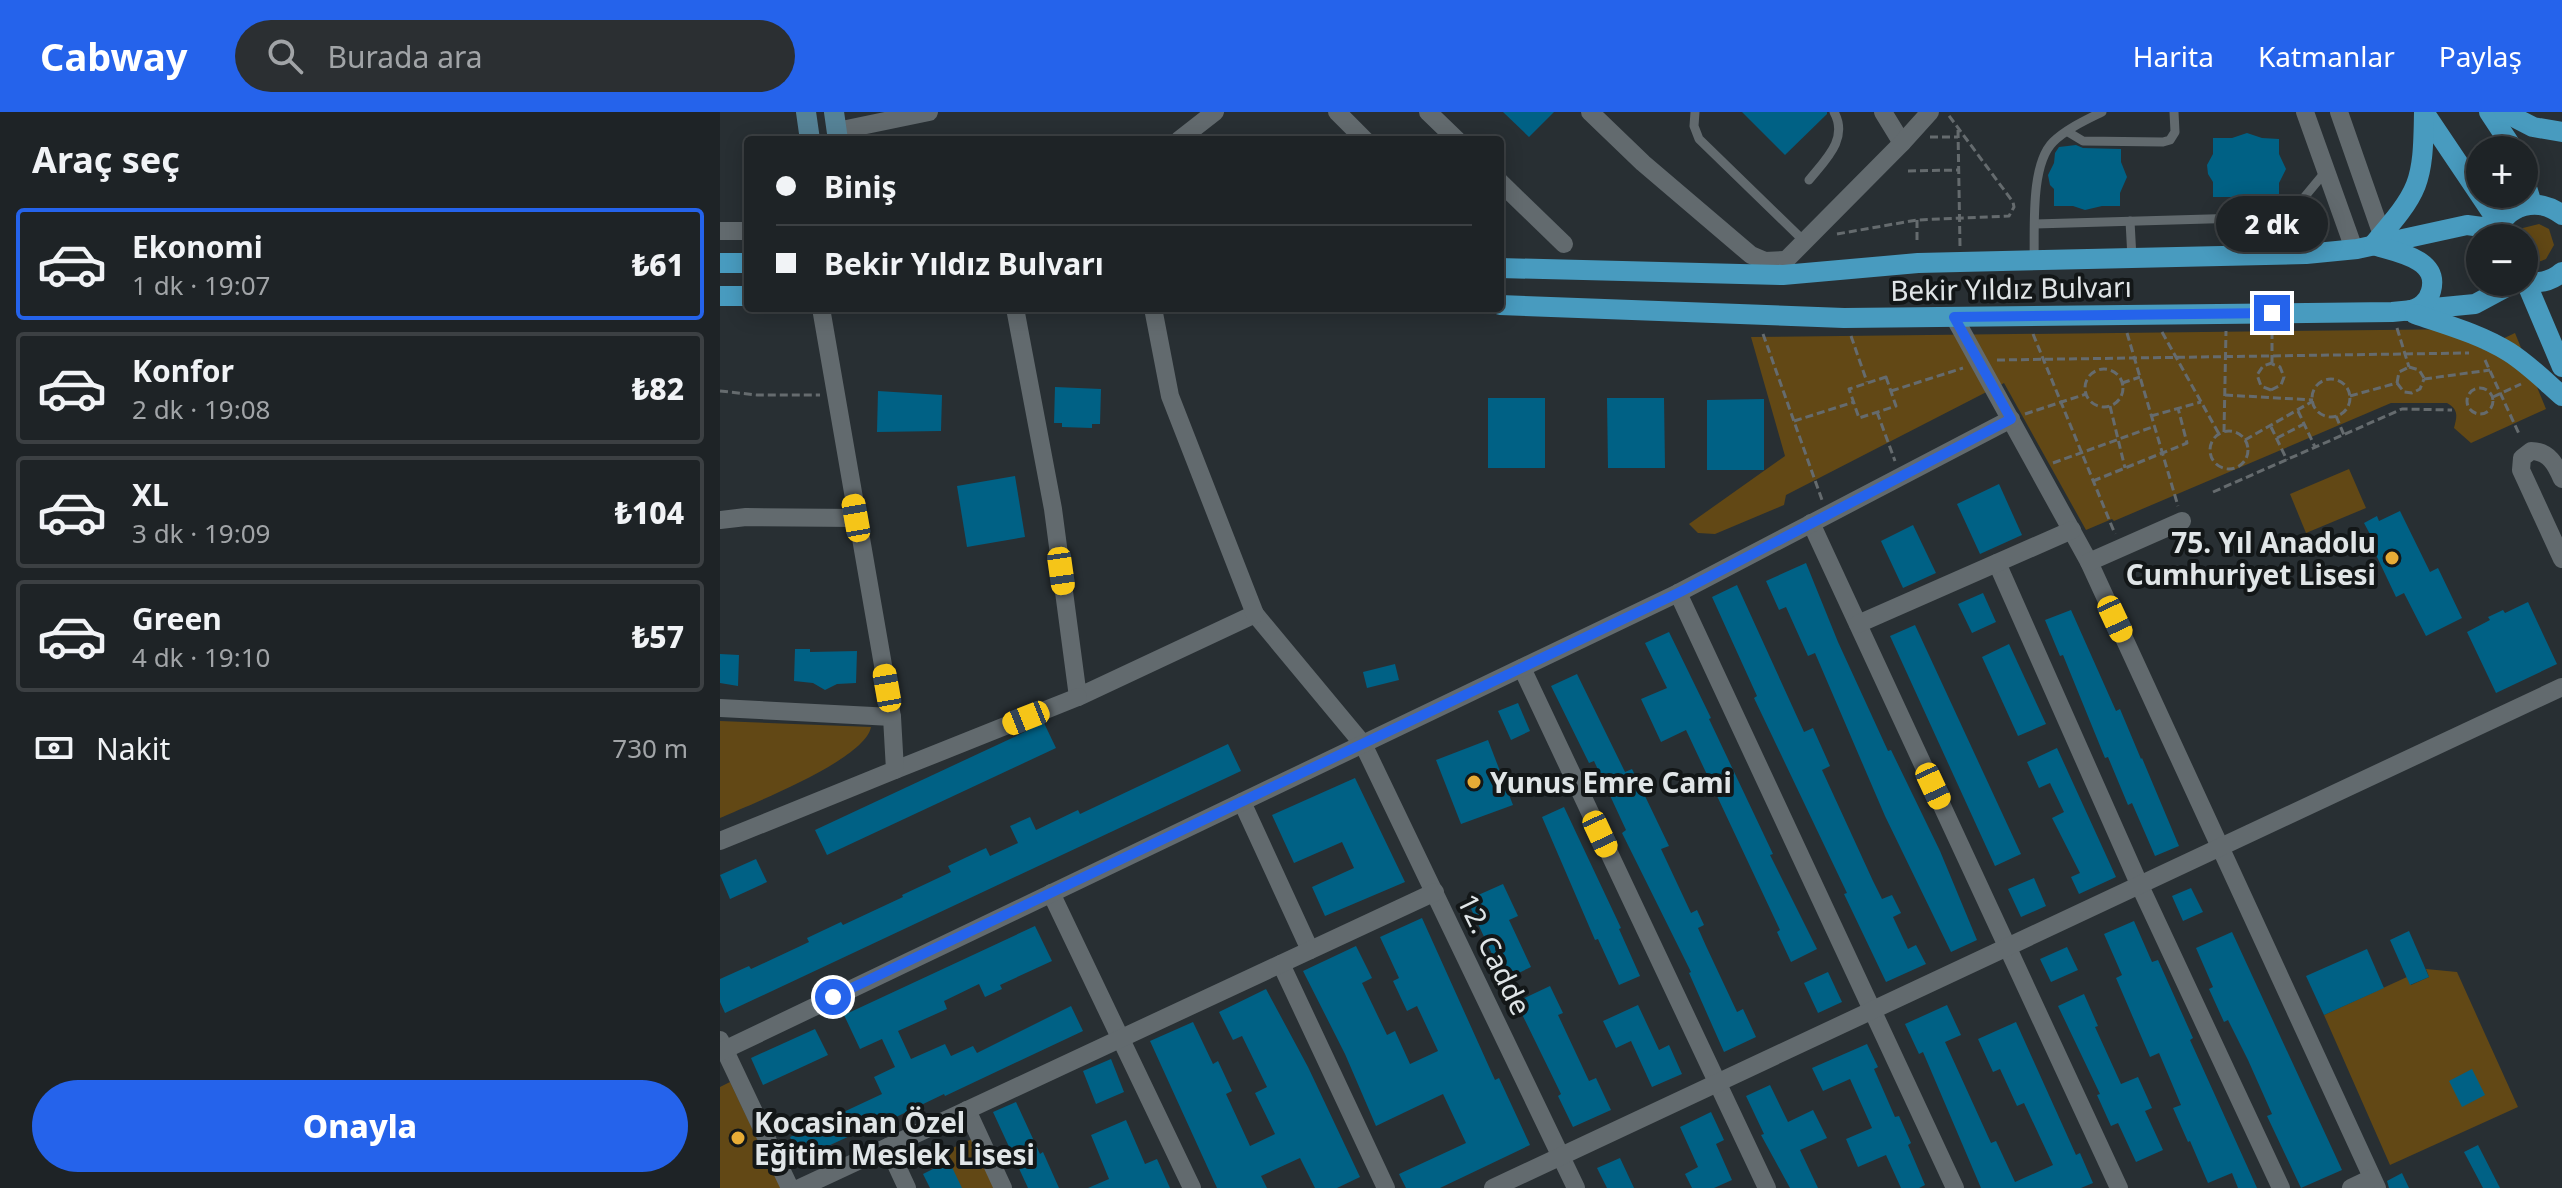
<!DOCTYPE html>
<html lang="tr">
<head>
<meta charset="utf-8">
<style>
  body { margin:0; font-family:"Noto Sans",sans-serif; background:#2b2f32; color:#f1f3f6; height:100vh; display:flex; flex-direction:column; font-size:30px; white-space:nowrap }
  * { box-sizing:border-box; margin:0 }
  p { font-size:26px; color:#a1a4a7 }
  .icon { flex:none; width:44px; height:44px; fill:none; stroke:currentColor; stroke-width:2; stroke-linecap:round; stroke-linejoin:round }
  .map { position:relative; flex:1; overflow:hidden }
  .drawer { display:flex; flex-direction:column; background:#1e2326; width:720px }
  .drawer>* { flex:none }
  .top-card { position:absolute; left:24px; top:24px; width:760px; height:176px; border-radius:8px; box-shadow:0 4px 20px #0003,0 0 0 2px #3c4043; display:grid; align-content:center; height:176px; padding:0 32px; background:#1e2326 }
  .tools { position:absolute; left:1746px; top:24px; display:grid; gap:16px }
  .tools a { display:grid; place-items:center; width:72px; height:72px; border-radius:50%; background:#1e2326; box-shadow:0 4px 20px #0003,0 0 0 2px #3c4043; font-size:40px }
  .end { position:absolute; width:36px; height:36px; margin:-18px; border:10px solid #2563eb; background:#fff; box-shadow:0 0 0 4px #fff }
  .from { border-radius:50% }
  .bubble { position:absolute; height:56px; border-radius:28px; background:#1e2326; box-shadow:0 4px 20px #0003,0 0 0 2px #3c4043; font-size:26px; font-weight:800; line-height:56px; text-align:center }
  .car { position:absolute; width:24px; height:48px; margin:-24px -12px; border-radius:10px; box-shadow:0 0 6px 2px #0007; background:linear-gradient(#f5c518 24%,#345 0 40%,#f5c518 0 76%,#345 0 86%,#f5c518 0) }
  .top-card b { display:flex; align-items:center; gap:28px; height:76px; font-size:30px }
  .top-card b+b { border-top:2px solid #3c4043 }
  .top-card i { width:20px; height:20px; background:#f1f3f6 }
  ul { padding:0; list-style:none }
  li { display:flex; align-items:center; gap:24px; height:112px; margin:0 16px 12px; padding:0 16px; border:4px solid #3c4043; border-radius:8px }
  li div { flex:1 }
  li b { display:block; font-size:30px }
  li em { font-style:normal; font-weight:800 }
  li.on { border-color:#2563eb }
  li>.icon { width:72px; height:72px; stroke-width:1.5 }
  h2 { padding:0 32px; font-size:36px; line-height:96px }
  .pay { display:flex; align-items:center; gap:20px; height:88px; padding:0 32px; font-size:30px }
  .pay p { margin-inline-start:auto }
  .primary-button { display:flex; gap:16px; margin-top:auto; padding:16px 32px }
  .primary-button a { flex:1; height:92px; border-radius:48px; background:#2563eb; color:#fff; font-size:32px; font-weight:800; line-height:92px; text-align:center }
  header { display:flex; align-items:center; gap:48px; box-sizing:border-box; height:112px; padding:0 40px; background:#2563eb; color:#fff }
  header strong { font-size:38px }
  nav { display:flex; gap:44px; margin-inline-start:auto; font-size:28px }
  .search { width:560px; height:72px; background:#2b2f32; display:flex; align-items:center; gap:20px; box-sizing:border-box; padding:0 28px; border-radius:44px; color:#a1a4a7; font-size:30px }
  main { display:flex; flex:1; min-height:0 }
  .map>svg:first-child { display:block }
</style>
</head>
<body>
<header>
<strong>Cabway</strong>
<div class="search"><svg class="icon" aria-label="search" viewBox="0 0 24 24"><circle cx="10" cy="10" r="6"/><path d="M15 15l6 6"/></svg>Burada ara</div>
<nav><a>Harita</a><a>Katmanlar</a><a>Paylaş</a></nav>
</header>
<main>
<section class="drawer">
<h2>Araç seç</h2>
<ul>
<li class="on"><svg class="icon" aria-label="car" viewBox="0 0 24 24"><path d="M5 17H2v-5l4-1 3-4h7l3 4 3 1v5h-3M9 17h6M6 11h13"/><circle cx="7" cy="17" r="2"/><circle cx="17" cy="17" r="2"/></svg><div><b>Ekonomi</b><p>1 dk · 19:07</p></div><em>₺61</em></li>
<li><svg class="icon" aria-label="car" viewBox="0 0 24 24"><path d="M5 17H2v-5l4-1 3-4h7l3 4 3 1v5h-3M9 17h6M6 11h13"/><circle cx="7" cy="17" r="2"/><circle cx="17" cy="17" r="2"/></svg><div><b>Konfor</b><p>2 dk · 19:08</p></div><em>₺82</em></li>
<li><svg class="icon" aria-label="car" viewBox="0 0 24 24"><path d="M5 17H2v-5l4-1 3-4h7l3 4 3 1v5h-3M9 17h6M6 11h13"/><circle cx="7" cy="17" r="2"/><circle cx="17" cy="17" r="2"/></svg><div><b>XL</b><p>3 dk · 19:09</p></div><em>₺104</em></li>
<li><svg class="icon" aria-label="car" viewBox="0 0 24 24"><path d="M5 17H2v-5l4-1 3-4h7l3 4 3 1v5h-3M9 17h6M6 11h13"/><circle cx="7" cy="17" r="2"/><circle cx="17" cy="17" r="2"/></svg><div><b>Green</b><p>4 dk · 19:10</p></div><em>₺57</em></li>
</ul>
<div class="pay"><svg class="icon" aria-label="cash" viewBox="0 0 24 24"><path d="M3 7h18v10H3z"/><circle cx="12" cy="12" r="2"/></svg>Nakit<p>730 m</p></div>
<div class="primary-button"><a>Onayla</a></div>
</section>
<div class="map">
<svg width="1842" height="1076" viewBox="0 0 1842 1076">
  <rect width="100%" height="100%" fill="#282f33"/>
  <g fill="#624815">
    <path d="M1819 112 1829 117 1834 133 1826 147 1816 151 1804 148V126L1796 124 1803 116Z"/>
    <path d="M1753 217 1761 237 1795 221 1826 297 1751 331 1734 316C1737 304 1739 298 1727 291H1671L1394 409 1392 407 1366 418 1284 271 1066 383 1064 393 995 422 978 421 969 412 1065 344 1031 225Z"/>
    <path d="M1629 357 1646 396 1586 421 1570 382Z"/>
    <path d="M0 609 151 615C145 648 31 692 0 706Z"/>
    <path d="M1706 857 1737 860 1798 995 1670 1053 1604 903 1687 865 1691 873 1709 865Z"/>
    <path d="M10 970 61 1076H0V975Z"/>
    <path d="M252 1027 276 1076H237L222 1046 228 1038Z"/>
  </g>
  <g fill="#006185">
    <path d="M783 0H834L809 25Z"/>
    <path d="M1022 0H1107V2L1065 43Z"/>
    <path d="M1527 21 1542 26 1559 27V42L1566 57 1559 71V85H1541L1525 90 1511 85H1493V70L1488 62 1487 53 1493 42V26H1512Z"/>
    <path d="M1356 33 1363 36 1401 37V50L1407 65 1400 81V94H1382L1365 98 1353 94H1334V77L1330 73 1328 63 1334 51 1335 41 1339 35Z"/>
    <path d="M335 275 381 277 380 312H372V316L342 315V311H334Z"/>
    <path d="M158 279 222 283 221 319 157 320Z"/>
    <rect x="768" y="286" width="57" height="70"/>
    <path d="M887 286H944L945 356H888Z"/>
    <path d="M1044 287V358H987V288Z"/>
    <path d="M295 364 305 425 247 435 237 374Z"/>
    <path d="M1279 372 1302 423 1260 442 1237 392Z"/>
    <path d="M1680 399 1710 460 1718 456 1742 506 1706 524 1684 481 1676 485 1648 426 1651 424 1644 411 1657 404 1659 409Z"/>
    <path d="M1193 413 1216 461 1183 476 1161 429Z"/>
    <path d="M1086 451 1118 530 1168 639 1171 638 1220 739 1257 828 1231 840 1165 704 1095 541 1088 544 1066 495 1059 498 1046 469Z"/>
    <path d="M1017 473 1084 620 1093 616 1110 654 1102 658 1153 769 1162 787 1172 783 1181 801 1173 805 1188 837 1196 833 1206 852 1166 870 1124 782 1127 781 1034 586 1037 584 992 485Z"/>
    <path d="M1263 481 1276 510 1252 521 1238 492Z"/>
    <path d="M1808 490 1837 552 1776 581 1747 520 1770 508 1768 505 1783 498 1785 501Z"/>
    <path d="M1351 498 1396 599 1400 597 1421 647 1422 646 1459 734 1435 744 1412 691 1408 693 1388 645 1385 646 1343 543 1340 544 1325 508Z"/>
    <path d="M1195 513 1301 742 1275 754 1170 524Z"/>
    <path d="M949 520 991 606 989 607 1053 742 1050 743 1097 837 1071 850 1057 820 1060 818 966 618 941 630 921 587 947 576 925 531Z"/>
    <path d="M1289 532 1326 612 1298 624 1262 545Z"/>
    <path d="M75 537H90V540L137 539 136 571 117 572 105 578 93 571 74 569Z"/>
    <path d="M0 542 19 543 18 574 0 571Z"/>
    <path d="M675 552 679 568 647 576 643 560Z"/>
    <path d="M857 562 905 660 912 657 949 734 941 737 971 801 977 798 984 813 978 816 986 834 1017 900 1023 897 1036 925 1004 940 969 861 971 860 902 721 906 718 874 649 869 651 831 574Z"/>
    <path d="M798 591 810 619 791 628 778 599Z"/>
    <path d="M324 611 336 636 107 743 95 718Z"/>
    <path d="M768 628 793 693 741 712 716 648Z"/>
    <path d="M508 632 521 659 5 901 0 890V867L29 854 31 857 89 830 87 826 121 810 123 813 183 785 182 783 231 760 228 754 266 736 270 744 298 731 290 714 310 705 316 718 358 698 360 702Z"/>
    <path d="M1337 636 1396 765 1359 782 1351 765 1360 761 1332 706 1344 700 1330 671 1319 676 1307 650Z"/>
    <path d="M635 666 685 770 605 804 592 775 634 756 622 730 574 751 552 703Z"/>
    <path d="M844 695 901 816 899 817 920 864 899 873 878 827 875 828 822 705Z"/>
    <path d="M36 747 47 770 10 787 0 763Z"/>
    <path d="M1314 766 1326 794 1301 805 1288 777Z"/>
    <path d="M783 772 798 804 789 808 811 855 784 868 747 788Z"/>
    <path d="M1471 776 1483 800 1463 809 1452 784Z"/>
    <path d="M702 806 775 968 779 966 810 1033 720 1076H686L679 1062 746 1031 723 982 656 1014 625 942 583 859 636 834 652 866 642 871 667 923 675 919 690 952 718 939 697 894 687 899 673 869 679 866 660 825Z"/>
    <path d="M1414 809 1432 850 1438 848 1473 926 1470 928 1537 1076H1518L1512 1061 1488 1071 1470 1029 1468 1030 1453 996 1461 993 1439 941 1430 945 1396 866 1402 863 1384 822Z"/>
    <path d="M315 814 332 849 280 873 282 877 265 885 259 872 224 889 227 897 178 919 191 947 225 932 231 944 253 934 257 941 351 894 363 919 225 984 224 982 174 1006 173 1004 80 1047 70 1025 162 982 154 965 175 955 162 927 140 937 124 903Z"/>
    <path d="M1689 819 1709 865 1690 873 1670 828Z"/>
    <path d="M1512 820 1622 1058 1581 1076 1547 1004 1552 1002 1528 948 1508 908 1504 910 1489 877 1493 875 1476 836Z"/>
    <path d="M1347 835 1358 858 1331 870 1320 847Z"/>
    <path d="M1647 837 1664 876 1604 903 1586 864Z"/>
    <path d="M1108 860 1122 890 1098 901 1084 871Z"/>
    <path d="M830 874 843 901 838 903 869 969 876 966 891 998 853 1015 838 984 841 982 796 890Z"/>
    <path d="M546 877 588 955 640 1065 617 1076H595L580 1046 541 1064 547 1076H497L430 929 473 910 493 952 498 949 512 979 506 982 530 1034 555 1022 535 981 547 975 522 924 513 928 499 900Z"/>
    <path d="M1364 882 1378 914 1375 915 1401 972 1418 965 1432 996 1425 999 1443 1038 1416 1050 1398 1011 1391 1014 1377 983 1380 982 1338 894Z"/>
    <path d="M918 893 939 938 949 933 962 962 932 975 911 929 896 936 883 909Z"/>
    <path d="M1227 893 1241 923 1225 930 1271 1031 1276 1029 1295 1070 1333 1053 1304 991 1297 994 1280 957 1273 960 1258 927 1296 910 1356 1043 1360 1041 1373 1071 1361 1076H1261L1203 940 1199 942 1185 912Z"/>
    <path d="M95 917 108 943 43 973 31 946Z"/>
    <path d="M1147 932 1158 955 1154 957 1175 1005 1179 1004 1191 1031 1188 1033 1205 1073 1199 1076H1181L1166 1043 1138 1055 1126 1027 1152 1016 1130 967 1103 979 1092 956Z"/>
    <path d="M391 947 404 980 376 992 363 959Z"/>
    <path d="M1752 957 1765 983 1742 995 1729 969Z"/>
    <path d="M1050 973 1068 1010 1093 998 1107 1026 1080 1038 1098 1076H1070L1041 1023 1044 1022 1026 984Z"/>
    <path d="M296 990 320 1042 323 1040 339 1076H308L273 1000Z"/>
    <path d="M991 1000 1004 1028 996 1032 1012 1068 994 1076H972L965 1062 978 1055 960 1015Z"/>
    <path d="M406 1008 425 1052 437 1047 450 1076H368L389 1067 371 1023Z"/>
    <path d="M1758 1033 1780 1076H1763L1744 1040Z"/>
    <path d="M900 1046 914 1076H887L877 1056Z"/>
    <path d="M229 1049 242 1076H210L203 1062Z"/>
    <path d="M1682 1061 1689 1076H1669L1667 1069Z"/>
  </g>
  <g fill="none" stroke-linecap="round" stroke-linejoin="round">
    <g stroke="#656b6e" stroke-width="3" stroke-dasharray="8 4" stroke-linecap="butt">
      <path d="M1238 18 1240 134"/>
      <path d="M1210 25H1238"/>
      <path d="M1188 59 1239 58"/>
      <path d="M1197 108V132"/>
      <path d="M1117 122 1197 108 1289 104 1294 95 1293 90 1227 1"/>
      <path d="M1677 216 1689 255"/>
      <path d="M1442 220 1499 322"/>
      <path d="M1407 221 1458 394"/>
      <path d="M1043 222 1102 388"/>
      <path d="M1313 222 1395 422"/>
      <path d="M1131 224 1147 270"/>
      <path d="M1277 248 1749 241"/>
      <path d="M1765 248 1800 324"/>
      <path d="M1552 251V217"/>
      <path d="M1689 255 1699 258 1704 266"/>
      <circle cx="1384" cy="276" r="19"/>
      <path d="M1166 265 1176 294 1139 306 1129 277Z"/>
      <path d="M1704 267 1770 258"/>
      <circle cx="1611" cy="286" r="19"/>
      <path d="M1402 271 1420 265"/>
      <path d="M1677 271 1684 280 1692 281 1700 277 1704 267"/>
      <path d="M1677 271 1679 260 1689 255"/>
      <circle cx="1760" cy="289" r="13"/>
      <path d="M1551 278 1541 274 1537 263 1543 254 1552 251"/>
      <path d="M1551 278 1561 273 1564 265 1560 255 1552 252"/>
      <path d="M0 279 37 283H100"/>
      <path d="M1171 279 1243 256"/>
      <path d="M1505 283 1593 288"/>
      <path d="M1630 284 1677 271"/>
      <path d="M1773 285 1801 272"/>
      <path d="M1390 294 1405 356"/>
      <path d="M1578 299 1595 335"/>
      <path d="M1157 300 1175 349"/>
      <path d="M1305 302 1366 282"/>
      <path d="M1431 304 1481 290"/>
      <path d="M1616 304 1624 323"/>
      <path d="M1074 309 1134 290"/>
      <path d="M1551 315 1567 348"/>
      <circle cx="1509" cy="338" r="19"/>
      <path d="M1504 320 1506 219"/>
      <path d="M1557 326 1584 312"/>
      <path d="M1525 328 1593 289"/>
      <path d="M1333 351 1435 314"/>
      <path d="M1373 369 1467 331 1458 296"/>
      <path d="M1493 380 1682 297 1732 298"/>
    </g>
    <g stroke="#626a6e" stroke-width="9">
      <path d="M975 0 974 14 979 27 1085 130"/>
      <path d="M1348 20 1363 29 1443 30 1450 28 1455 20 1454 0"/>
      <path d="M1089 68C1105 48 1129 27 1114 0"/>
      <path d="M1577 94 1584 112 1586 142"/>
      <path d="M1511 106 1513 143"/>
      <path d="M1410 109 1412 146"/>
      <path d="M1315 112 1557 105 1577 94 1606 59"/>
      <path d="M1314 148C1315 117 1310 53 1333 30 1346 17 1366 8 1382 0"/>
    </g>
    <g stroke="#626a6e" stroke-width="18">
      <path d="M617 0 645 28"/>
      <path d="M708 0 737 28"/>
      <path d="M870 0 923 51 1031 143 1045 149 1066 148"/>
      <path d="M1163 0 1182 31"/>
      <path d="M1585 0 1634 137"/>
      <path d="M1619 0 1662 123"/>
      <path d="M117 19 209 0"/>
      <path d="M459 28 495 0"/>
      <path d="M780 70 844 132"/>
      <path d="M0 119H28"/>
      <path d="M1063 160 1066 148 1182 31 1210 0"/>
      <path d="M295 196 333 397 358 585 535 502 643 632 856 1076"/>
      <path d="M433 196 450 284 535 502"/>
      <path d="M1234 205 1369 450 1657 1076"/>
      <path d="M1842 367C1836 353 1829 339 1811 339L1802 346 1801 358 1842 447"/>
      <path d="M0 408 26 405 136 406"/>
      <path d="M1091 411 1399 1076"/>
      <path d="M1369 450 1462 409"/>
      <path d="M1277 451 1420 774 1561 1076"/>
      <path d="M958 481 1235 1076"/>
      <path d="M1138 512 1352 418"/>
      <path d="M802 556 1047 1076"/>
      <path d="M0 596 172 605"/>
      <path d="M175 658 358 585"/>
      <path d="M522 690 590 838"/>
      <path d="M0 729 175 658 172 605 101 196"/>
      <path d="M331 781 472 1076"/>
      <path d="M561 852 666 1076"/>
      <path d="M0 928 70 1076"/>
      <path d="M0 940 958 481 1291 307"/>
      <path d="M247 998 283 1076"/>
      <path d="M168 1035 187 1076"/>
      <path d="M80 1076 715 780"/>
      <path d="M773 1076 1842 575"/>
      <path d="M1631 1076 1652 1066"/>
    </g>
    <g stroke="#558296" stroke-width="20">
      <path d="M86 0 90 28"/>
      <path d="M114 0 118 28"/>
    </g>
    <g stroke="#489bbf" stroke-width="20">
      <path d="M1704 0 1780 113"/>
      <path d="M1769 0 1794 38"/>
      <path d="M1784 0 1813 15 1842 20"/>
      <path d="M1804 66 1812 92"/>
      <path d="M1776 122C1786 92 1818 84 1842 103"/>
      <path d="M0 151H28"/>
      <path d="M780 156 1063 163 1198 151 1586 142 1637 137 1747 113 1777 117"/>
      <path d="M1804 169C1818 172 1831 170 1842 160"/>
      <path d="M1806 170 1842 255"/>
      <path d="M0 184H28"/>
      <path d="M780 193 1124 206 1672 200 1755 192 1796 170"/>
      <path d="M1688 199C1699 196 1708 191 1711 179 1720 146 1675 140 1653 133 1700 78 1703 73 1704 0"/>
      <path d="M1695 202C1727 213 1760 222 1789 240 1808 252 1825 269 1842 284"/>
    </g>
  </g>
  <g fill="none" stroke-linecap="round" stroke-linejoin="round">
    <path stroke="#2563eb" stroke-width="10" d="M113 885 958 481 1291 307 1234 205 1552 201"/>
  </g>
  <g fill="#e7ac36" stroke="#131718" stroke-width="3">
    <circle cx="1672" cy="446" r="8"/>
    <circle cx="754" cy="670" r="8"/>
    <circle cx="18" cy="1026" r="8"/>
  </g>
  <g text-anchor="middle" dominant-baseline="central" stroke-width="8" stroke-linejoin="round" paint-order="stroke">
    <g font-size="28" fill="#e0e5e7" stroke="#131718">
      <text transform="translate(1291 176) rotate(-1)">Bekir Yıldız Bulvarı</text>
      <text transform="translate(775 842) rotate(64)">12. Cadde</text>
    </g>
    <g font-size="28" font-weight="bold" fill="#e0e5e7" stroke="#131718" text-anchor="start">
      <text x="1656" y="430" text-anchor="end">75. Yıl Anadolu<tspan x="1656" dy="32">Cumhuriyet Lisesi</tspan></text>
      <text x="770" y="670">Yunus Emre Cami</text>
      <text x="34" y="1010">Kocasinan Özel<tspan x="34" dy="32">Eğitim Meslek Lisesi</tspan></text>
    </g>
  </g>
</svg>
<div class="tools">
<a>+</a>
<a>−</a>
</div>
<i class="end from" style="left:113px;top:885px"></i>
<i class="end" style="left:1552px;top:201px"></i>
<div class="bubble" style="left:1496px;top:84px;width:112px">2 dk</div>
<i class="car" style="left:136px;top:406px;rotate:350deg"></i>
<i class="car" style="left:341px;top:459px;rotate:172deg"></i>
<i class="car" style="left:1395px;top:507px;rotate:155deg"></i>
<i class="car" style="left:167px;top:576px;rotate:350deg"></i>
<i class="car" style="left:306px;top:606px;rotate:248deg"></i>
<i class="car" style="left:1213px;top:674px;rotate:155deg"></i>
<i class="car" style="left:880px;top:722px;rotate:155deg"></i>
<div class="top-card">
<b><i class="from"></i>Biniş</b>
<b><i></i>Bekir Yıldız Bulvarı</b>
</div>
</div>
</main>
</body>
</html>
